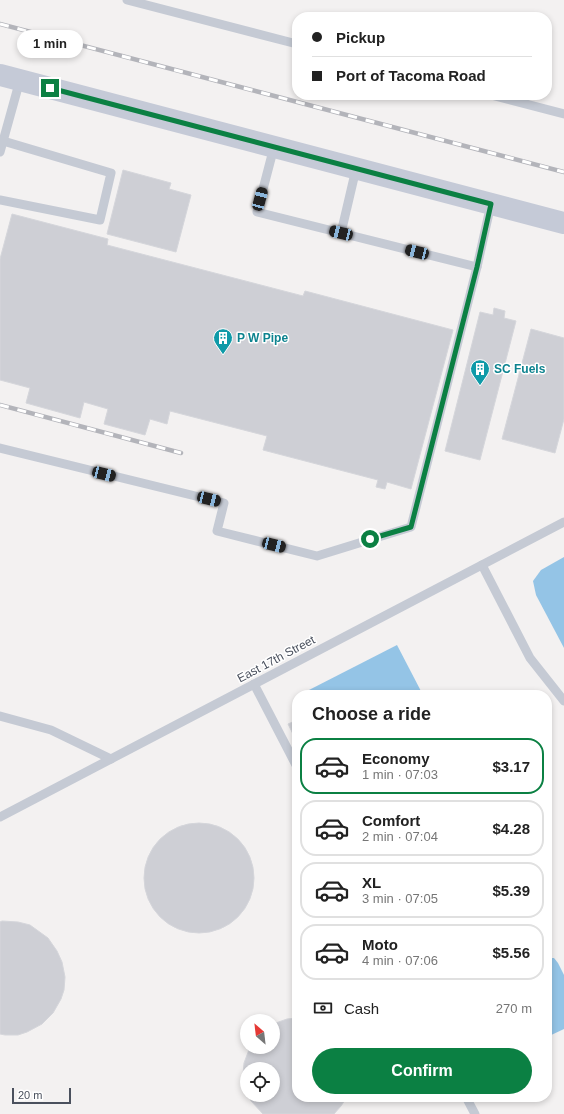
<!DOCTYPE html>
<html lang="en">
<head>
<meta charset="utf-8">
<style>
  body { margin:0; font-family:Arial,sans-serif; background:#f6f6f6; color:#222; height:100vh; display:flex; flex-direction:column; font-size:15px; white-space:nowrap }
  * { box-sizing:border-box; margin:0 }
  p { font-size:13px; color:#767676 }
  .icon { flex:none; width:22px; height:22px; fill:none; stroke:currentColor; stroke-width:2; stroke-linecap:round; stroke-linejoin:round }
  .map { position:relative; flex:1; overflow:hidden }
  .details { position:absolute; left:292px; top:690px; width:260px; height:412px; display:flex; flex-direction:column; background:#fff; border-radius:16px; box-shadow:0 2px 6px #0003 }
  .details>* { flex:none }
  .top-card { position:absolute; left:292px; top:12px; width:260px; height:88px; border-radius:16px; box-shadow:0 2px 6px #0003; display:grid; align-content:center; height:88px; padding:0 20px; background:#fff }
  .needle { width:26px; rotate:332deg }
  .controls { position:absolute; left:240px; top:1014px; display:grid; gap:8px }
  .controls a { display:grid; place-items:center; width:40px; height:40px; border-radius:50%; background:#fff; box-shadow:0 2px 6px #0003; font-size:20px }
  .scale { position:absolute; left:12px; bottom:10px; width:59px; box-sizing:border-box; padding-left:4px; border:2px solid #4a505d; border-top:0; font-size:11px; line-height:14px; white-space:nowrap; color:#4a505d; -webkit-text-stroke:3px #fff; paint-order:stroke }
  .end { position:absolute; width:18px; height:18px; margin:-9px; border:5px solid #0b8043; background:#fff; box-shadow:0 0 0 2px #fff }
  .from { border-radius:50% }
  .bubble { position:absolute; height:28px; border-radius:14px; background:#fff; box-shadow:0 2px 6px #0003; font-size:13px; font-weight:600; line-height:28px; text-align:center }
  .car { position:absolute; width:12px; height:24px; margin:-12px -6px; border-radius:5px; box-shadow:0 0 3px 1px #0007; background:linear-gradient(#222 24%,#8ab4d8 0 40%,#222 0 76%,#8ab4d8 0 86%,#222 0) }
  .top-card b { display:flex; align-items:center; gap:14px; height:38px; font-size:15px }
  .top-card b+b { border-top:1px solid #e0e0e0 }
  .top-card i { width:10px; height:10px; background:#222 }
  ul { padding:0; list-style:none }
  li { display:flex; align-items:center; gap:12px; height:56px; margin:0 8px 6px; padding:0 12px; border:2px solid #e0e0e0; border-radius:16px }
  li div { flex:1 }
  li b { display:block; font-size:15px }
  li em { font-style:normal; font-weight:600 }
  li.current { border-color:#0b8043 }
  li>.icon { width:36px; height:36px; stroke-width:1.5 }
  h2 { padding:0 20px; font-size:18px; line-height:48px }
  .pay { display:flex; align-items:center; gap:10px; height:44px; padding:0 20px; font-size:15px }
  .pay p { margin-inline-start:auto }
  .button { display:flex; gap:8px; margin-top:auto; padding:8px 20px }
  .button a { flex:1; height:46px; border-radius:24px; background:#0b8043; color:#fff; font-size:16px; font-weight:600; line-height:46px; text-align:center }
  .map>svg:first-child { display:block }
</style>
</head>
<body>
<div class="map">
<svg width="564" height="1114" viewBox="0 0 564 1114">
  <rect width="100%" height="100%" fill="#f3f1f1"/>
  <g fill="#94c4e6">
    <path d="M564 557V648L536 595 533 581 541 570Z"/>
    <path d="M397 645 423 695H308L307 691Z"/>
    <path d="M547 958H554L558 963 564 975V1029L547 1037Z"/>
  </g>
  <g fill="#cecfd5" stroke="#d5d6db">
    <path d="M123 170 171 183 169 189 191 195 176 252 107 234Z"/>
    <path d="M12 214 108 239 107 245 303 296 305 291 453 330 411 489 387 482 385 489 376 487 378 480 263 450 267 436 170 411 167 424 150 419 145 435 104 424 108 409 84 402 80 418 26 403 30 388 0 380V259Z"/>
    <path d="M494 308 505 311 504 318 516 321 480 460 445 451 480 312 493 315Z"/>
    <path d="M531 329 564 338V419L555 453 502 439Z"/>
    <path d="M297 720V742L288 724Z"/>
    <circle cx="199" cy="878" r="55"/>
    <path d="M2 921 18 922 30 925 48 938 57 951 62 962 65 977 64 990 61 999 53 1013 42 1024 27 1032 18 1035H5L0 1034V922Z"/>
    <path d="M297 1018V1097H347L341 1106 334 1114H263L251 1101 248 1095H273V1069H247V1093L243 1075 244 1063 250 1047H273V1024L287 1019Z"/>
  </g>
  <g fill="none" stroke-linecap="round" stroke-linejoin="round">
    <g stroke="#c5cad4" stroke-width="9">
      <path d="M127 0 297 44"/>
      <path d="M491 95 564 114"/>
      <path d="M0 140 111 173 100 220 0 200"/>
      <path d="M274 147 257 212 477 267 491 204"/>
      <path d="M0 152 20 80"/>
      <path d="M341 233 356 169"/>
      <path d="M0 448 224 503 217 531 317 556 411 527 477 267"/>
      <path d="M482 565 530 658 564 701"/>
      <path d="M254 684 297 767"/>
      <path d="M0 716 51 730 111 759"/>
      <path d="M0 817 564 522"/>
      <path d="M466 1097 475 1114"/>
    </g>
    <path stroke="#c5cad7" stroke-width="22" d="M0 75 564 223"/>
    <defs>
      <g id="rail">
        <path d="M0 24 564 172"/>
        <path d="M0 405 181 453"/>
      </g>
    </defs>
    <use href="#rail" stroke="#b3b4ba" stroke-width="4.5"/>
    <use href="#rail" stroke="#fff" stroke-width="3" stroke-dasharray="9" stroke-linecap="butt"/>
  </g>
  <g fill="none" stroke-linecap="round" stroke-linejoin="round">
    <path stroke="#0b8043" stroke-width="5" d="M50 88 491 204 477 267 411 527 370 539"/>
  </g>
  <defs>
    <symbol id="building-pin" viewBox="-11 -11 22 30"><path d="M0 17L-7.5 6A9.5 9.5 0 1 1 7.5 6Z" fill="#0f9aa8" stroke="#fff"/><path d="M-4-6H4V6H1V3H-1V6H-4ZM-2.5-4.3h1.7v1.8h-1.7ZM.8-4.3h1.7v1.8H.8ZM-2.5-1h1.7V.8h-1.7ZM.8-1h1.7V.8H.8Z" fill="#fff"/></symbol>
  </defs>
  <g fill-rule="evenodd">
    <use href="#building-pin" x="212" y="327" width="22" height="30"/>
    <use href="#building-pin" x="469" y="358" width="22" height="30"/>
  </g>
  <g text-anchor="middle" dominant-baseline="central" stroke-width="3" stroke-linejoin="round" paint-order="stroke">
    <g font-size="12" font-weight="bold" fill="#0d838f" stroke="#fff" text-anchor="start">
      <text x="237" y="338">P W Pipe</text>
      <text x="494" y="369">SC Fuels</text>
    </g>
    <g font-size="12" fill="#4a505d" stroke="#fff">
      <text transform="translate(276 659) rotate(-28)">East 17th Street</text>
    </g>
  </g>
</svg>
<div class="controls">
<a><svg class="needle" viewBox="-14 -14 28 28"><path d="M0-13l5 13h-10z" fill="#e53935"/><path d="M0 13l5-13h-10z" fill="#767676"/></svg></a>
<a><svg class="icon" aria-label="locate" viewBox="0 0 24 24"><circle cx="12" cy="12" r="6"/><path d="M12 2v4M12 18v4M2 12h4M18 12h4"/></svg></a>
</div>
<div class="scale">20 m</div>
<i class="end from" style="left:370px;top:539px"></i>
<i class="end" style="left:50px;top:88px"></i>
<div class="bubble" style="left:17px;top:30px;width:66px">1 min</div>
<i class="car" style="left:260px;top:199px;rotate:15deg"></i>
<i class="car" style="left:341px;top:233px;rotate:284deg"></i>
<i class="car" style="left:417px;top:252px;rotate:284deg"></i>
<i class="car" style="left:104px;top:474px;rotate:104deg"></i>
<i class="car" style="left:209px;top:499px;rotate:104deg"></i>
<i class="car" style="left:274px;top:545px;rotate:104deg"></i>
<div class="top-card">
<b><i class="from"></i>Pickup</b>
<b><i></i>Port of Tacoma Road</b>
</div>
<section class="details">
<h2>Choose a ride</h2>
<ul>
<li class="current"><svg class="icon" aria-label="car" viewBox="0 0 24 24"><path d="M5 17H2v-5l4-1 3-4h7l3 4 3 1v5h-3M9 17h6M6 11h13"/><circle cx="7" cy="17" r="2"/><circle cx="17" cy="17" r="2"/></svg><div><b>Economy</b><p>1 min · 07:03</p></div><em>$3.17</em></li>
<li><svg class="icon" aria-label="car" viewBox="0 0 24 24"><path d="M5 17H2v-5l4-1 3-4h7l3 4 3 1v5h-3M9 17h6M6 11h13"/><circle cx="7" cy="17" r="2"/><circle cx="17" cy="17" r="2"/></svg><div><b>Comfort</b><p>2 min · 07:04</p></div><em>$4.28</em></li>
<li><svg class="icon" aria-label="car" viewBox="0 0 24 24"><path d="M5 17H2v-5l4-1 3-4h7l3 4 3 1v5h-3M9 17h6M6 11h13"/><circle cx="7" cy="17" r="2"/><circle cx="17" cy="17" r="2"/></svg><div><b>XL</b><p>3 min · 07:05</p></div><em>$5.39</em></li>
<li><svg class="icon" aria-label="car" viewBox="0 0 24 24"><path d="M5 17H2v-5l4-1 3-4h7l3 4 3 1v5h-3M9 17h6M6 11h13"/><circle cx="7" cy="17" r="2"/><circle cx="17" cy="17" r="2"/></svg><div><b>Moto</b><p>4 min · 07:06</p></div><em>$5.56</em></li>
</ul>
<div class="pay"><svg class="icon" aria-label="cash" viewBox="0 0 24 24"><path d="M3 7h18v10H3z"/><circle cx="12" cy="12" r="2"/></svg>Cash<p>270 m</p></div>
<div class="button"><a>Confirm</a></div>
</section>
</div>
</body>
</html>
